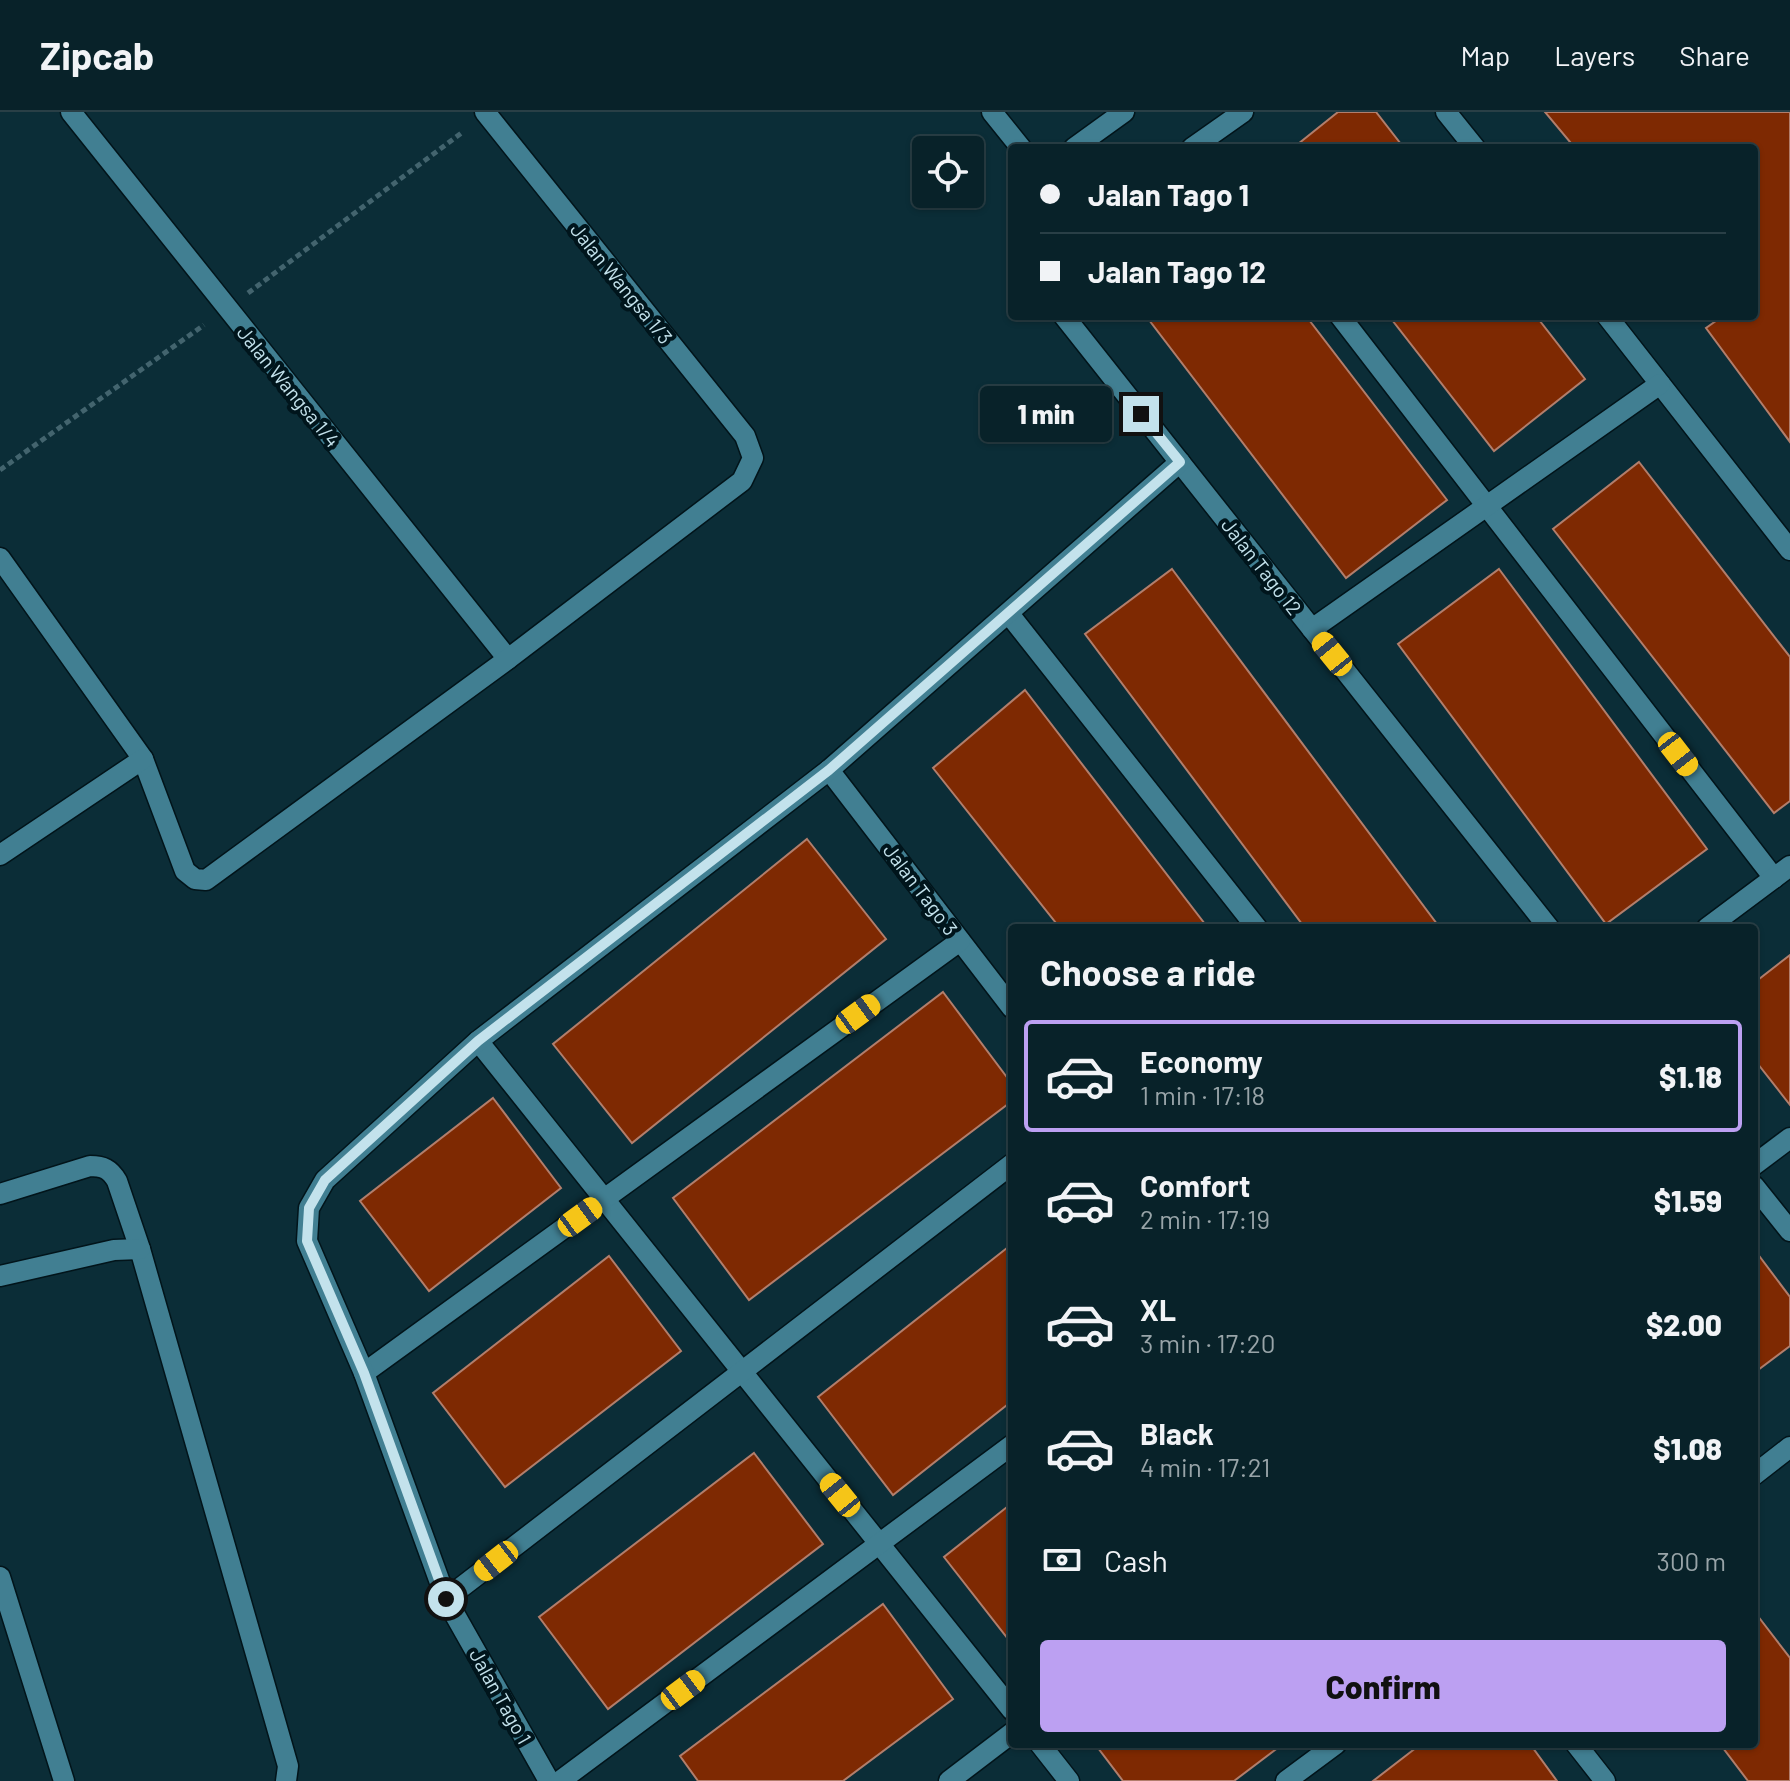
<!DOCTYPE html>
<html lang="en">
<head>
<meta charset="utf-8">
<style>
  body { margin:0; font-family:Barlow,sans-serif; background:#112a31; color:#f1f3f6; height:100vh; display:flex; flex-direction:column; font-size:30px; white-space:nowrap }
  * { box-sizing:border-box; margin:0 }
  p { font-size:26px; color:#98a4a8 }
  .icon { flex:none; width:44px; height:44px; fill:none; stroke:currentColor; stroke-width:2; stroke-linecap:round; stroke-linejoin:round }
  .map { position:relative; flex:1; overflow:hidden }
  .side { position:absolute; left:1008px; top:812px; width:750px; height:824px; display:flex; flex-direction:column; background:#082229; border-radius:8px; box-shadow:0 2px 6px #0004,0 0 0 2px #293f46 }
  .side>* { flex:none }
  .top-card { position:absolute; left:1008px; top:32px; width:750px; height:176px; border-radius:8px; box-shadow:0 2px 6px #0004,0 0 0 2px #293f46; display:grid; align-content:center; height:176px; padding:0 32px; background:#082229 }
  .tools { position:absolute; left:912px; top:24px; display:grid; gap:16px }
  .tools a { display:grid; place-items:center; width:72px; height:72px; border-radius:8px; background:#082229; box-shadow:0 2px 6px #0004,0 0 0 2px #293f46; font-size:40px }
  .end { position:absolute; width:36px; height:36px; margin:-18px; border:10px solid #c3e2ec; background:#111; box-shadow:0 0 0 4px #111 }
  .from { border-radius:50% }
  .bubble { position:absolute; height:56px; border-radius:8px; background:#082229; box-shadow:0 2px 6px #0004,0 0 0 2px #293f46; font-size:26px; font-weight:800; line-height:56px; text-align:center }
  .car { position:absolute; width:24px; height:48px; margin:-24px -12px; border-radius:10px; box-shadow:0 0 6px 2px #0007; background:linear-gradient(#f5c518 24%,#345 0 40%,#f5c518 0 76%,#345 0 86%,#f5c518 0) }
  .top-card b { display:flex; align-items:center; gap:28px; height:76px; font-size:30px }
  .top-card b+b { border-top:2px solid #293f46 }
  .top-card i { width:20px; height:20px; background:#f1f3f6 }
  ul { padding:0; list-style:none }
  li { display:flex; align-items:center; gap:24px; height:112px; margin:0 16px 12px; padding:0 16px; border:4px solid transparent; border-radius:8px }
  li div { flex:1 }
  li b { display:block; font-size:30px }
  li em { font-style:normal; font-weight:800 }
  li.on { border-color:#bca0f2 }
  li>.icon { width:72px; height:72px; stroke-width:1.5 }
  h2 { padding:0 32px; font-size:36px; line-height:96px }
  .pay { display:flex; align-items:center; gap:20px; height:88px; padding:0 32px; font-size:30px }
  .pay p { margin-inline-start:auto }
  .action { display:flex; gap:16px; margin-top:auto; padding:16px 32px }
  .action a { flex:1; height:92px; border-radius:8px; background:#bca0f2; color:#111; font-size:32px; font-weight:800; line-height:92px; text-align:center }
  header { display:flex; align-items:center; gap:48px; box-sizing:border-box; height:112px; padding:0 40px; background:#082229; border-bottom:2px solid #293f46 }
  header strong { font-size:38px }
  nav { display:flex; gap:44px; margin-inline-start:auto; font-size:28px }
  .map>svg:first-child { display:block }
</style>
</head>
<body>
<header>
<strong>Zipcab</strong>
<nav><a>Map</a><a>Layers</a><a>Share</a></nav>
</header>
<div class="map">
<svg width="1790" height="1669" viewBox="0 0 1790 1669">
  <rect width="100%" height="100%" fill="#0b2d37"/>
  <g fill="#7e2902" stroke="#b27e6c" stroke-width="2">
    <path d="M1338 0H1376L1404 36H1293Z"/>
    <path d="M1545 0H1790V330L1706 216 1723 204H1754V36H1575Z"/>
    <path d="M1146 204H1306L1447 388 1346 466Z"/>
    <path d="M1389 204H1536L1585 267 1494 339Z"/>
    <path d="M1639 350 1790 545V689L1774 701 1553 417Z"/>
    <path d="M1172 457 1440 816H1305L1085 522Z"/>
    <path d="M1499 457 1707 737 1606 812 1398 532Z"/>
    <path d="M1025 578 1208 816H1060L933 656Z"/>
    <path d="M807 727 886 827 632 1031 553 932Z"/>
    <path d="M1790 843V993L1754 947V871Z"/>
    <path d="M943 880 1012 972V989L749 1188 673 1086Z"/>
    <path d="M493 986 561 1076 429 1179 360 1089Z"/>
    <path d="M1012 1132V1289L893 1383 818 1285Z"/>
    <path d="M1754 1137 1790 1185V1234L1754 1261Z"/>
    <path d="M609 1144 681 1239 505 1375 433 1281Z"/>
    <path d="M754 1341 823 1432 608 1597 539 1505Z"/>
    <path d="M1012 1391V1532L944 1445Z"/>
    <path d="M883 1492 953 1587 843 1669H698L680 1644Z"/>
    <path d="M1754 1499 1790 1546V1669H1748L1720 1632H1754Z"/>
    <path d="M1095 1632H1283L1234 1669H1123Z"/>
    <path d="M1421 1632H1530L1557 1669H1373Z"/>
  </g>
  <g fill="none" stroke-linecap="round" stroke-linejoin="round">
    <defs>
      <g id="minor">
        <path d="M71 0 508 547"/>
        <path d="M992 0 1021 36"/>
        <path d="M1446 0 1475 36"/>
        <path d="M1074 36 1124 0"/>
        <path d="M1192 36 1243 0"/>
        <path d="M1064 204 1549 816"/>
        <path d="M1340 204 1774 766"/>
        <path d="M1607 204 1790 438"/>
        <path d="M0 446 143 647 185 759 195 767 206 768 508 547 742 369 753 346 745 324 485 0"/>
        <path d="M1009 502 1257 816"/>
        <path d="M1312 517 1660 272"/>
        <path d="M829 658 1012 896"/>
        <path d="M0 743 143 647"/>
        <path d="M1707 816 1790 754"/>
        <path d="M478 929 1012 1598"/>
        <path d="M1754 1053 1790 1026"/>
        <path d="M1754 1074 1790 1119"/>
        <path d="M0 1082 90 1054C103 1054 110 1057 117 1069L140 1137 288 1654 286 1669"/>
        <path d="M0 1164 114 1138 140 1137"/>
        <path d="M364 1261 960 829"/>
        <path d="M1754 1363 1790 1335"/>
        <path d="M0 1465 64 1669"/>
        <path d="M446 1487 1012 1052"/>
        <path d="M1040 1632 1069 1669"/>
        <path d="M1576 1632 1605 1669"/>
        <path d="M549 1669 446 1487 364 1261 307 1129 309 1096 325 1068 478 929 829 658 1180 350"/>
        <path d="M560 1669 1012 1333"/>
        <path d="M949 1669 1012 1621"/>
        <path d="M1286 1669 1336 1632"/>
      </g>
    </defs>
    <use href="#minor" stroke="#02141a" stroke-width="23"/>
    <g stroke="#43646e" stroke-width="5" stroke-dasharray="6 4" stroke-linecap="butt">
      <path d="M248 181 464 19"/>
      <path d="M0 358 204 213"/>
    </g>
    <use href="#minor" stroke="#417f92" stroke-width="20"/>
  </g>
  <g fill="none" stroke-linecap="round" stroke-linejoin="round">
    <path stroke="#c3e2ec" stroke-width="10" d="M446 1487 364 1261 307 1129 309 1096 325 1068 478 929 829 658 1180 350 1141 302"/>
  </g>
  <g text-anchor="middle" dominant-baseline="central" stroke-width="8" stroke-linejoin="round" paint-order="stroke">
    <g font-size="20" fill="#c3e2ec" stroke="#00151c">
      <text transform="translate(622 171) rotate(51)">Jalan Wangsa 1/3</text>
      <text transform="translate(289 274) rotate(51)">Jalan Wangsa 1/4</text>
      <text transform="translate(1262 454) rotate(52)">Jalan Tago 12</text>
      <text transform="translate(921 777) rotate(53)">Jalan Tago 3</text>
      <text transform="translate(501 1584) rotate(61)">Jalan Tago 1</text>
    </g>
  </g>
</svg>
<div class="tools">
<a><svg class="icon" aria-label="locate" viewBox="0 0 24 24"><circle cx="12" cy="12" r="6"/><path d="M12 2v4M12 18v4M2 12h4M18 12h4"/></svg></a>
</div>
<i class="end from" style="left:446px;top:1487px"></i>
<i class="end" style="left:1141px;top:302px"></i>
<div class="bubble" style="left:980px;top:274px;width:132px">1 min</div>
<i class="car" style="left:1332px;top:542px;rotate:321deg"></i>
<i class="car" style="left:1678px;top:642px;rotate:142deg"></i>
<i class="car" style="left:858px;top:902px;rotate:54deg"></i>
<i class="car" style="left:580px;top:1105px;rotate:54deg"></i>
<i class="car" style="left:840px;top:1383px;rotate:321deg"></i>
<i class="car" style="left:496px;top:1449px;rotate:232deg"></i>
<i class="car" style="left:683px;top:1578px;rotate:53deg"></i>
<div class="top-card">
<b><i class="from"></i>Jalan Tago 1</b>
<b><i></i>Jalan Tago 12</b>
</div>
<section class="side">
<h2>Choose a ride</h2>
<ul>
<li class="on"><svg class="icon" aria-label="car" viewBox="0 0 24 24"><path d="M5 17H2v-5l4-1 3-4h7l3 4 3 1v5h-3M9 17h6M6 11h13"/><circle cx="7" cy="17" r="2"/><circle cx="17" cy="17" r="2"/></svg><div><b>Economy</b><p>1 min · 17:18</p></div><em>$1.18</em></li>
<li><svg class="icon" aria-label="car" viewBox="0 0 24 24"><path d="M5 17H2v-5l4-1 3-4h7l3 4 3 1v5h-3M9 17h6M6 11h13"/><circle cx="7" cy="17" r="2"/><circle cx="17" cy="17" r="2"/></svg><div><b>Comfort</b><p>2 min · 17:19</p></div><em>$1.59</em></li>
<li><svg class="icon" aria-label="car" viewBox="0 0 24 24"><path d="M5 17H2v-5l4-1 3-4h7l3 4 3 1v5h-3M9 17h6M6 11h13"/><circle cx="7" cy="17" r="2"/><circle cx="17" cy="17" r="2"/></svg><div><b>XL</b><p>3 min · 17:20</p></div><em>$2.00</em></li>
<li><svg class="icon" aria-label="car" viewBox="0 0 24 24"><path d="M5 17H2v-5l4-1 3-4h7l3 4 3 1v5h-3M9 17h6M6 11h13"/><circle cx="7" cy="17" r="2"/><circle cx="17" cy="17" r="2"/></svg><div><b>Black</b><p>4 min · 17:21</p></div><em>$1.08</em></li>
</ul>
<div class="pay"><svg class="icon" aria-label="cash" viewBox="0 0 24 24"><path d="M3 7h18v10H3z"/><circle cx="12" cy="12" r="2"/></svg>Cash<p>300 m</p></div>
<div class="action"><a>Confirm</a></div>
</section>
</div>
</body>
</html>
